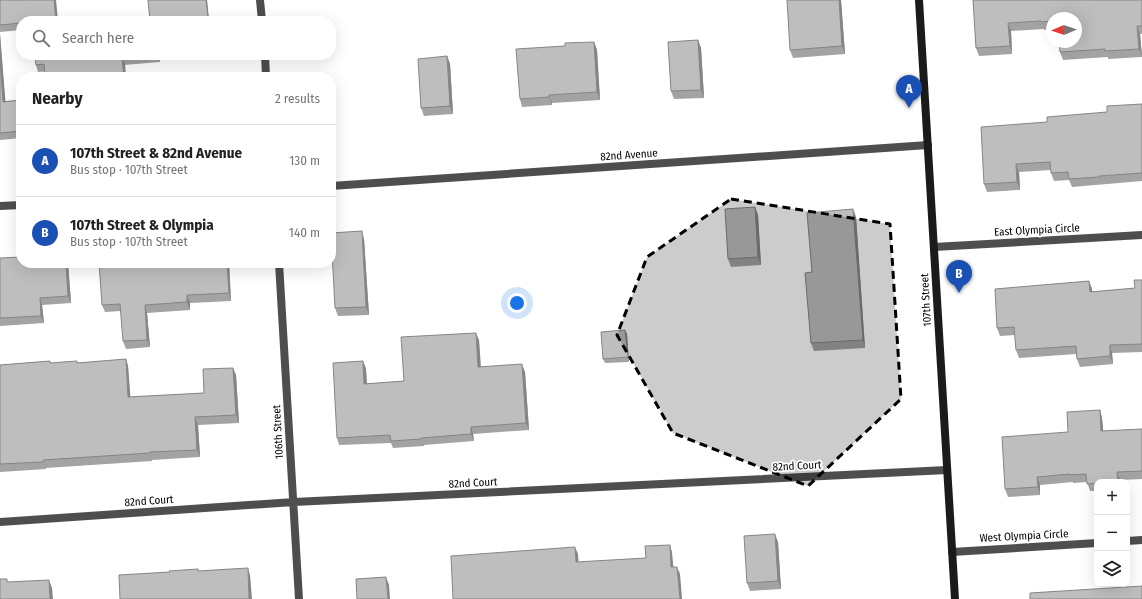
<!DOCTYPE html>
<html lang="en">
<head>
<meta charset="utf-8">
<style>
  body { margin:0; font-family:"Fira Sans Condensed",sans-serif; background:#f6f6f6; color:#222 }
  .controls { position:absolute; right:12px; bottom:12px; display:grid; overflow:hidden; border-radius:8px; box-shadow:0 4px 16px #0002 }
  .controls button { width:36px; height:36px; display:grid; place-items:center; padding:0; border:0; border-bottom:1px solid #e0e0e0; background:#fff; color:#222; font:20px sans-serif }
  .compass { position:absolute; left:1046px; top:12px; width:36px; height:36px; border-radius:50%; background:#fff; box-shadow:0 4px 16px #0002; rotate:268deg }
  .you { position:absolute; left:517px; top:303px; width:14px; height:14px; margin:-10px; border:3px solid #fff; border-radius:50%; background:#1a73e8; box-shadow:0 0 0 6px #1a73e833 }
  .badge { display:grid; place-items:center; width:26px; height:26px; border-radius:50%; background:#7c3aed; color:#fff; font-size:13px; font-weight:700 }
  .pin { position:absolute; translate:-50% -33px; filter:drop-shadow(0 1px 2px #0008) }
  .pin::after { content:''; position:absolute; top:21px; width:14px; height:12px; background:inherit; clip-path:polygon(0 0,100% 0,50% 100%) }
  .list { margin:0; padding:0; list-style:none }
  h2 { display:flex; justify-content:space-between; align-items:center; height:52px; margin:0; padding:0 16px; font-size:17px }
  h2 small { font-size:13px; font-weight:400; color:#767676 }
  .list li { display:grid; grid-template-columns:26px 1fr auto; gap:12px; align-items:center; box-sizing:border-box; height:72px; padding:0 16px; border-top:1px solid #e0e0e0 }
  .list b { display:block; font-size:15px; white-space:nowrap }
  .list p { margin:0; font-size:13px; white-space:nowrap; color:#767676 }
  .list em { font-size:13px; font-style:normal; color:#767676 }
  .icon { flex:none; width:22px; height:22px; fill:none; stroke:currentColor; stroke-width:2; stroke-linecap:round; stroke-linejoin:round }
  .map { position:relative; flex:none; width:1142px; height:599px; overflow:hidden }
  .search { position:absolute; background:#fff; box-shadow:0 4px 16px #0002; left:16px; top:16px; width:320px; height:44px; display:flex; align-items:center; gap:10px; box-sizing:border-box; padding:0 14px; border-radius:16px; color:#767676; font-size:15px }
  .panel { position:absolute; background:#fff; box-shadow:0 4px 16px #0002; left:16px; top:72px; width:320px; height:196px; border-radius:16px }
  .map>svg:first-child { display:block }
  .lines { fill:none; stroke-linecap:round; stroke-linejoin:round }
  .street { stroke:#4e4e4e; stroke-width:8 }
  .secondary { stroke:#1b1b1b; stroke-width:8 }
  .wall { fill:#a3a3a3 }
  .shaded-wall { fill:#858585 }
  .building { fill:#bebebe; stroke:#858585 }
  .marked { fill:#000; fill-opacity:0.2; stroke:#000; stroke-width:3; stroke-dasharray:8 5; stroke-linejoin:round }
  .labels { text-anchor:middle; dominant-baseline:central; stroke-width:3.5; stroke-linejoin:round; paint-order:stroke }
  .street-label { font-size:11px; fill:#000; stroke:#fff }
</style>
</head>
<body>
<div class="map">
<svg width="1142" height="599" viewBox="0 0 1142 599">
  <rect width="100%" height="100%" fill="#fff"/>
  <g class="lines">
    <path class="street" d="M 260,0 L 262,21
      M 265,55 L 266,77
      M 331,186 L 928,145
      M 0,206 L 21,205
      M 934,247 L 1142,235
      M 279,263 L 299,599
      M 0,522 L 294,502 L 947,470
      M 1127,541 L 1142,540
      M 952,552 L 1097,543"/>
    <path class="secondary" d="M 919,0 L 955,599"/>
  </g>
  <path class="wall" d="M 0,0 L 21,21 L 21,30 L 0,32 Z
    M 148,0 L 207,0 L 209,21 L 150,21 Z
    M 841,0 L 845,54 L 793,58 L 790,50 Z
    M 973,0 L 1142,0 L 1142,34 L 1140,34 L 1142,57 L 1108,59 L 1108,57 L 1063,60 L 1060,52 L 1076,18 L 1052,18 L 1052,29 L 1044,30 L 1044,29 L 1011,31 L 1012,54 L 979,56 L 976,48 Z
    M 0,34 L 5,101 L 21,100 L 21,138 L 0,140 Z
    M 698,40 L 701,48 L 704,98 L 674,99 L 671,91 Z
    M 594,42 L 597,50 L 600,100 L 552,103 L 552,105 L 522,107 L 520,99 L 565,46 Z
    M 35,55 L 160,55 L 160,62 L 38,72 L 36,65 Z
    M 447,56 L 450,64 L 453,114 L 424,116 L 421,108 Z
    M 1142,105 L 1142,181 L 1072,187 L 1069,180 L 1054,181 L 1051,173 L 1051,170 L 1019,172 L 1020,190 L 987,192 L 984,184 L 1047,122 L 1107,112 Z
    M 755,207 L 758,215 L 761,265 L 731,267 L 728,259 Z
    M 853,209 L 856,217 L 865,348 L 814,351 L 811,343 L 812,272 Z
    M 364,239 L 369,315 L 338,316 L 335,308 Z
    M 0,258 L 21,263 L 68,263 L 71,303 L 42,305 L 44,323 L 0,326 Z
    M 99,263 L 229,263 L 231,301 L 190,303 L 190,310 L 147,313 L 150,347 L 126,349 L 123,341 L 121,311 L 105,312 L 102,305 Z
    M 1142,280 L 1142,352 L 1112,353 L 1113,364 L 1080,367 L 1077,359 L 1077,354 L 1019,358 L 1016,350 L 1015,335 L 1000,336 L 997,328 L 1089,281 L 1092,289 L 1092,292 L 1135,288 Z
    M 625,330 L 627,334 L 629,362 L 605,363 L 603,359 Z
    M 479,340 L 481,367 L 525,372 L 529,430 L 473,434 L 474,441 L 424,445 L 424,446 L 393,448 L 391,443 L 339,445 L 337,438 L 363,361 L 366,369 L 367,384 L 404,381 Z
    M 126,359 L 128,366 L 130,397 L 204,393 L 233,368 L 236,375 L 239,423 L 198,425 L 200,457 L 152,460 L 152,461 L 46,468 L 46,469 L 0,472 L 0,365 L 50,361 L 50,363 L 78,363 Z
    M 1100,410 L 1102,418 L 1103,431 L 1142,429 L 1142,479 L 1120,480 L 1120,482 L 1097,482 L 1097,491 L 1090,491 L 1087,482 L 1073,483 L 1073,482 L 1040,485 L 1040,495 L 1008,497 L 1005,489 L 1068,432 Z
    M 778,542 L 781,589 L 750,591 L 747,583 Z"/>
  <path class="shaded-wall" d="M 54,0 L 56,0 L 58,21 L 56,21 Z
    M 206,0 L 207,0 L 209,21 L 208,17 Z
    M 839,0 L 841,0 L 845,54 L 842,46 Z
    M 1008,23 L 1011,31 L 1012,54 L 1010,46 Z
    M 1137,26 L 1140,34 L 1142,57 L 1139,49 Z
    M 0,34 L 6,108 L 3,102 L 0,60 Z
    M 698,40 L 701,48 L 704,98 L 701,90 Z
    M 594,42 L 597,50 L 600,100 L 597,92 Z
    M 158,55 L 160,55 L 160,62 Z
    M 447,56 L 450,64 L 453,114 L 450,106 Z
    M 122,58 L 125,64 L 126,77 L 124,77 Z
    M 549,95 L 552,103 L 552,105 L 549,97 Z
    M 1016,164 L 1019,172 L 1020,190 L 1017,182 Z
    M 755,207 L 758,215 L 761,265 L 758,257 Z
    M 853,209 L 856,217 L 865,348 L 863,340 Z
    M 362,231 L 364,239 L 369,315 L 366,307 Z
    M 66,263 L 68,263 L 71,303 L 68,296 Z
    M 227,263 L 229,263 L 231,301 L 229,293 Z
    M 1089,281 L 1092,289 L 1093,300 L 1090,292 Z
    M 187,295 L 190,303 L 190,310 L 187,302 Z
    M 40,298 L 42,305 L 44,323 L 41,316 Z
    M 145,305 L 147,313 L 150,347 L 147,340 Z
    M 625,330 L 627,334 L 629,362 L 628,357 Z
    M 476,333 L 479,340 L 481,375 L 478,367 Z
    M 1110,345 L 1112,353 L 1113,364 L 1110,356 Z
    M 126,359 L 128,366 L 131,404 L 128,397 Z
    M 363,361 L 366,369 L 367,391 L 364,384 Z
    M 522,364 L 525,372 L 529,430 L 526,423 Z
    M 233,368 L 236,375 L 239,423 L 236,415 Z
    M 1100,410 L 1102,418 L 1104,439 L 1101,431 Z
    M 195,417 L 198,425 L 200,457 L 197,450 Z
    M 471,427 L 473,434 L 474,441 L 471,434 Z
    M 1117,472 L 1120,480 L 1120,482 L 1118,482 Z
    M 1037,477 L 1040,485 L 1040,495 L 1038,487 Z
    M 775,534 L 778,542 L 781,589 L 778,581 Z
    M 670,545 L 672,552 L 674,574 L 671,567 Z
    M 575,547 L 578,554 L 579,569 L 576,562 Z
    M 677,567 L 680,574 L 682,599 L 680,599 Z
    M 248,568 L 250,575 L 252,599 L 249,599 Z
    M 386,577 L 389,585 L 390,599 L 388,599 Z
    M 49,580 L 52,588 L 53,599 L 50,599 Z"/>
  <path class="building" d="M 0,0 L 54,0 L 56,21 L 21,21 L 21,23 L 0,25 Z
    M 148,0 L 206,0 L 208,17 L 150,21 Z
    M 787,0 L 839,0 L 842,46 L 790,50 Z
    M 973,0 L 1142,0 L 1142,26 L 1137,26 L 1139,49 L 1105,51 L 1105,49 L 1060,52 L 1059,42 L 1076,42 L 1076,18 L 1052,18 L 1052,21 L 1041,22 L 1041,21 L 1008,23 L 1010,46 L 976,48 Z
    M 698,40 L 701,90 L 671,91 L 668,42 Z
    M 594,42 L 597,92 L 549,95 L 549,97 L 520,99 L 516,49 L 565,46 L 565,43 Z
    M 35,55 L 155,55 L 122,58 L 124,77 L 45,77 L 44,64 L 36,65 Z
    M 447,56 L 450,106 L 421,108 L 418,59 Z
    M 0,60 L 3,102 L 21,100 L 21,131 L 0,133 Z
    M 1142,104 L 1142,173 L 1099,176 L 1099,177 L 1069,179 L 1068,172 L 1051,173 L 1050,162 L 1016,164 L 1017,182 L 984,184 L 981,127 L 1047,122 L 1047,117 L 1107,112 L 1107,106 Z
    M 755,207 L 758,257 L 728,259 L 725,209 Z
    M 853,209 L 863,340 L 811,343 L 805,273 L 812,272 L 807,213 Z
    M 362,231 L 366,307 L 335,308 L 331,233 Z
    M 21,257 L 21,263 L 66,263 L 68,296 L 40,298 L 41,316 L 0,318 L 0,258 Z
    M 99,263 L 227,263 L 229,293 L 187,295 L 187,302 L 145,305 L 147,340 L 123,341 L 120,304 L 102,305 Z
    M 1134,280 L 1142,280 L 1142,344 L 1110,345 L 1110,356 L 1077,359 L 1076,346 L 1016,350 L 1014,327 L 997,328 L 995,289 L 1089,281 L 1090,292 L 1135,288 Z
    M 625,330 L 628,357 L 603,359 L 601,332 Z
    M 476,333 L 478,367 L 522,364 L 526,423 L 471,427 L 471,434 L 421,438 L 421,439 L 391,441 L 390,435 L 337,438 L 333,363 L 363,361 L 364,384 L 404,381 L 401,337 Z
    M 126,359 L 128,397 L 204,393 L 203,369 L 233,368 L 236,415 L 195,417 L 197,450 L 150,452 L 150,453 L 43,460 L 43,462 L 0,464 L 0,365 L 50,361 L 50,363 L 77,361 L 77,363 Z
    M 1100,410 L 1101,431 L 1142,429 L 1142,471 L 1117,472 L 1118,482 L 1097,482 L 1097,483 L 1087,484 L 1086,474 L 1070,475 L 1070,474 L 1037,477 L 1038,487 L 1005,489 L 1002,437 L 1068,432 L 1067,412 Z
    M 775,534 L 778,581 L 747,583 L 744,536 Z
    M 670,545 L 671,567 L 677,567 L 680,599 L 453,599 L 451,556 L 575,547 L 576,562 L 646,558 L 645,546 Z
    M 248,568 L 249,599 L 120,599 L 119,575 L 170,572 L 169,571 L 198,569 L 198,571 Z
    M 386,577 L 388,599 L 357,599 L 356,579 Z
    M 0,579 L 7,579 L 7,582 L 49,580 L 50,599 L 0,599 Z
    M 1142,586 L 1142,599 L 1030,599 L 1030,593 Z"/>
  <path class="marked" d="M 731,199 L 890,224 L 901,399 L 808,486 L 673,433 L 617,335 L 647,257 Z"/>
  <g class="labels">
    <g class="street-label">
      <text transform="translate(629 155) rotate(-4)">82nd Avenue</text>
      <text transform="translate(1037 230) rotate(-3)">East Olympia Circle</text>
      <text transform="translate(926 300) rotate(-93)">107th Street</text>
      <text transform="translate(278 432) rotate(-93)">106th Street</text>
      <text transform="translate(797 466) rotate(-3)">82nd Court</text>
      <text transform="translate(473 483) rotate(-3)">82nd Court</text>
      <text transform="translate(149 501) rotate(-4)">82nd Court</text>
      <text transform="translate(1024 536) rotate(-3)">West Olympia Circle</text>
    </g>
  </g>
</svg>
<div class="controls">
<button>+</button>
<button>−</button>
<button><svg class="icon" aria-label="layers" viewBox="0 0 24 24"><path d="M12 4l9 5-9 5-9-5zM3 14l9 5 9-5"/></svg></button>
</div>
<svg class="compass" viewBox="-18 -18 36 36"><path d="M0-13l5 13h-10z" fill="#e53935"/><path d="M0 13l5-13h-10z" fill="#767676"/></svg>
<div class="you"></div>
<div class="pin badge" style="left:909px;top:108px;background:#1a4fb4">A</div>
<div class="pin badge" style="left:959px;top:293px;background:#1a4fb4">B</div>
<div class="search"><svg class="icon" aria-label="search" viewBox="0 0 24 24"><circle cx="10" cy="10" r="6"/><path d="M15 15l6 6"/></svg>Search here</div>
<section class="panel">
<h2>Nearby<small>2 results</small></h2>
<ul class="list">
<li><span class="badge" style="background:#1a4fb4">A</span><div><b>107th Street &amp; 82nd Avenue</b><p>Bus stop · 107th Street</p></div><em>130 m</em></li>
<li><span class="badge" style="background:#1a4fb4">B</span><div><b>107th Street &amp; Olympia</b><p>Bus stop · 107th Street</p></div><em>140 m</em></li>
</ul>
</section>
</div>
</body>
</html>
